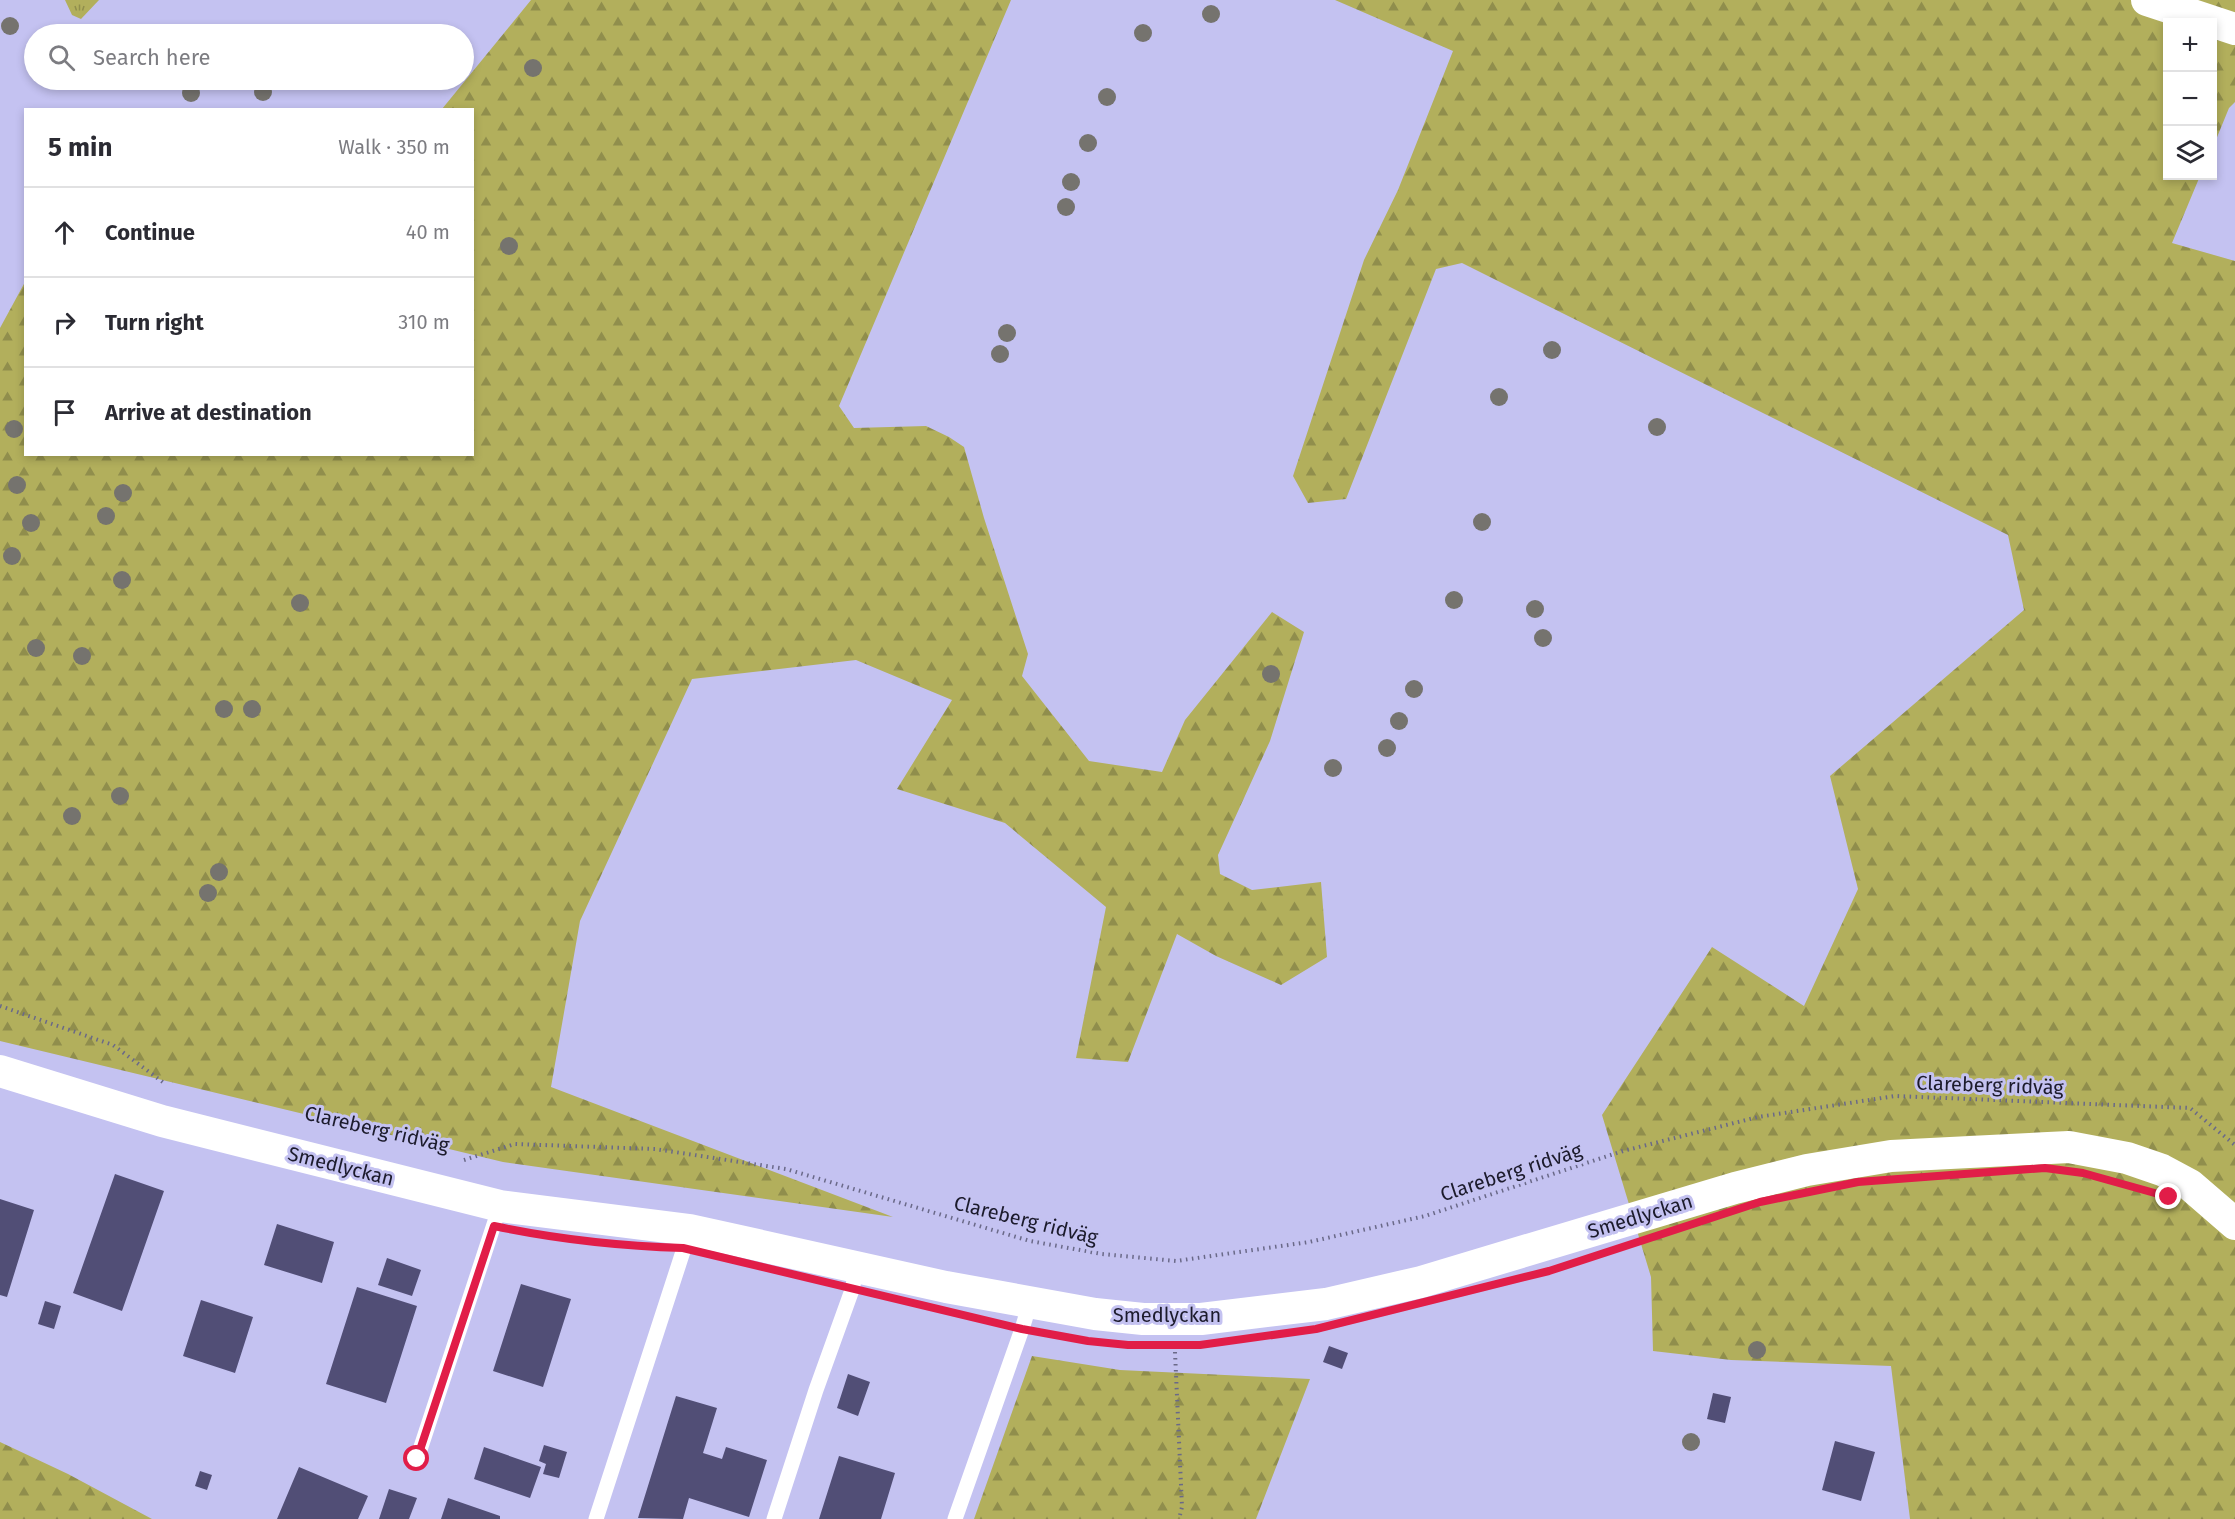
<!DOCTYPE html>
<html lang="en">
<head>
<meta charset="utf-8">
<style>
  body { margin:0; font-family:"Fira Sans",sans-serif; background:#f7f7f7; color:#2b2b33 }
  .controls { position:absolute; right:18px; top:18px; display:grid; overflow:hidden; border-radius:0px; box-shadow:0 3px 9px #0003 }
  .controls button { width:54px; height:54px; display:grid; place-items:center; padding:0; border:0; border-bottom:2px solid #e1e1e2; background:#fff; color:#2b2b33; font:30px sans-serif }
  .stop { position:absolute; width:18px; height:18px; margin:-14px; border:4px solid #e11d48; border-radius:50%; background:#fff }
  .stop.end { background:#e11d48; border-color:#fff; box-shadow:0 2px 6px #0008 }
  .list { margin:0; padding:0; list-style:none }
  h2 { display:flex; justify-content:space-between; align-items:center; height:78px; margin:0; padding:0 24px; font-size:26px }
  h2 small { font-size:20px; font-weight:400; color:#7c7c81 }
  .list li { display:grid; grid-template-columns:39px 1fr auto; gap:18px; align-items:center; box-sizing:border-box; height:90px; padding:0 24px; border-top:2px solid #e1e1e2 }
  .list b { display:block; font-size:22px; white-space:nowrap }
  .list em { font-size:20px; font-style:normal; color:#7c7c81 }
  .icon { flex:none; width:33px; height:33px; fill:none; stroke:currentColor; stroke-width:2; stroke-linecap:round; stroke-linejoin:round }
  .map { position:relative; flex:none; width:2235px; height:1519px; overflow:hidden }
  .search { position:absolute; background:#fff; box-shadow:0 3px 9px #0003; left:24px; top:24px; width:450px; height:66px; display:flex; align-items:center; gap:15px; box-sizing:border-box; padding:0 21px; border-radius:33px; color:#7c7c81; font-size:22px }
  .panel { position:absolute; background:#fff; box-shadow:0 3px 9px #0003; left:24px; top:108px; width:450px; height:348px; border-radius:0px }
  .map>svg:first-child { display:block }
  .grass { fill:url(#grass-tufts) }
  .forest { fill:url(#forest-firs) }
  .building { fill:#514e76 }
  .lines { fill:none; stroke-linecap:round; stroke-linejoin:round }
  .path { stroke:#6a6988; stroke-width:4; stroke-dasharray:1.5 4.5; stroke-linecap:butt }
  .lane { stroke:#fff; stroke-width:15 }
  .street { stroke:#fff; stroke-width:32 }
  .tree { fill:#75736e }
  .route { stroke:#e11d48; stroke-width:8 }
  .labels { text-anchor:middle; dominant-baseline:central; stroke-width:6; stroke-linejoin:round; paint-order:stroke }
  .street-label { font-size:20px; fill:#1c1b2c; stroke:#c4c2f1 }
</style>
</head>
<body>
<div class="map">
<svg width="2235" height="1519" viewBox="0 0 2235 1519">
  <defs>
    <pattern id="grass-tufts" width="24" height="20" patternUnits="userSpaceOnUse" patternTransform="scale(1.5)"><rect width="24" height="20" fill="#b2af5c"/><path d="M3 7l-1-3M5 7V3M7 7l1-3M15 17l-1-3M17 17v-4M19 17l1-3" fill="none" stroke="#908e4c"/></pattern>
    <pattern id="forest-firs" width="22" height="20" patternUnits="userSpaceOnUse" patternTransform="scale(1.5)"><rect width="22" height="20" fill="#b2af5c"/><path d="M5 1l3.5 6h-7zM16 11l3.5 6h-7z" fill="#908e4c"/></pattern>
  </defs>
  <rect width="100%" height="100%" fill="#c4c2f1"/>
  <path class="grass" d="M 65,0 L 99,0 L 81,19 L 72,15 Z"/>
  <path class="forest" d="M 531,0 L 1011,0 L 839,406 L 854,428 L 926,426 L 949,437 L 964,447 L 984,518 L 1028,654 L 1022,676 L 1089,761 L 1162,772 L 1185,720 L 1272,612 L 1304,632 L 1270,741 L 1218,855 L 1220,874 L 1252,890 L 1321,882 L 1327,957 L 1281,985 L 1216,956 L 1177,934 L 1128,1062 L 1076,1058 L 1106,907 L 1005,823 L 897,789 L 952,700 L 856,660 L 692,679 L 580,921 L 551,1087 L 893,1217 L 503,1162 L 0,1041 L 0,328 L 25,282 L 26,454 L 472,454 L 472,110 L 442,109 Z
    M 1335,0 L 2235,0 L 2235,102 L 2229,108 L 2213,147 L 2212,22 L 2168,22 L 2168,176 L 2200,176 L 2172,243 L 2235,261 L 2235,1519 L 1910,1519 L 1891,1366 L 1731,1360 L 1653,1351 L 1651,1277 L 1602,1115 L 1712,947 L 1804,1006 L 1858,889 L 1830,776 L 2024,610 L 2008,535 L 1462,263 L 1436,269 L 1346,499 L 1308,503 L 1293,476 L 1364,260 L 1398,190 L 1453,51 Z
    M 1032,1356 L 1120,1370 L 1310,1379 L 1256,1519 L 974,1519 Z
    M 0,1442 L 68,1474 L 152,1519 L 0,1519 Z"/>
  <path class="building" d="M 115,1174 L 164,1191 L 122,1311 L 73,1293 Z
    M 0,1199 L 34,1210 L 7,1297 L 0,1295 Z
    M 277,1224 L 334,1242 L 322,1283 L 264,1265 Z
    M 387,1258 L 421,1270 L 412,1296 L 378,1285 Z
    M 521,1284 L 571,1299 L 543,1387 L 493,1371 Z
    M 357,1287 L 417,1306 L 386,1403 L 326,1384 Z
    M 201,1300 L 253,1317 L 235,1373 L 183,1356 Z
    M 45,1301 L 61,1306 L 54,1329 L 38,1324 Z
    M 1329,1346 L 1348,1353 L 1342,1369 L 1323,1362 Z
    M 848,1374 L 870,1382 L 858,1416 L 837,1408 Z
    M 1713,1393 L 1731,1397 L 1725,1423 L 1707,1419 Z
    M 676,1396 L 717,1408 L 703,1453 L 722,1459 L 726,1447 L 767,1460 L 749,1517 L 689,1498 L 683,1519 L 638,1518 Z
    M 1835,1441 L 1875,1452 L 1861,1501 L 1822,1490 Z
    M 544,1445 L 567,1452 L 559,1478 L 543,1474 L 546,1464 L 539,1461 Z
    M 484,1447 L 541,1467 L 530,1498 L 474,1479 Z
    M 839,1456 L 895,1473 L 881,1519 L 819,1519 Z
    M 299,1467 L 368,1496 L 358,1519 L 277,1519 Z
    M 200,1471 L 212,1475 L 207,1490 L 195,1486 Z
    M 389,1489 L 417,1498 L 409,1519 L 379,1519 Z
    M 448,1498 L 500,1516 L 500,1519 L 441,1519 Z"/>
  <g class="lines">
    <path class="path" d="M 0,1006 L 113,1045 L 164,1083
      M 464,1160 L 515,1144 L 655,1149 L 786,1169 L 1030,1241 L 1102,1254 L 1176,1261 L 1309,1242 L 1425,1216 L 1623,1151 L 1758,1117 L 1895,1096 L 2190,1108 L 2235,1145
      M 1175,1352 L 1182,1507 L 1179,1519"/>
    <path class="lane" d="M 417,1459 L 500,1206
      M 596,1519 L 690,1230
      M 774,1519 L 816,1390 L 852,1290 L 857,1267
      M 955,1519 L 1022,1329 L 1030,1303"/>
    <path class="street" d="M 2147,0 L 2235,29
      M 0,1071 L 162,1121 L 500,1206 L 690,1230 L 946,1287 L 1095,1314 L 1143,1319 L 1201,1319 L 1326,1304 L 1421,1282 L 1735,1188 L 1807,1170 L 1891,1156 L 2069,1147 L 2127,1158 L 2162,1170 L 2190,1185 L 2235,1224"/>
  </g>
  <g class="tree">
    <circle cx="1211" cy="14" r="9"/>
    <circle cx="10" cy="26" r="9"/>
    <circle cx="1143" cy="33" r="9"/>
    <circle cx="533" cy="68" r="9"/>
    <circle cx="263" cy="92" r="9"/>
    <circle cx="191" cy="93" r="9"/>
    <circle cx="1107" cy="97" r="9"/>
    <circle cx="1088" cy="143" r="9"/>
    <circle cx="1071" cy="182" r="9"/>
    <circle cx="1066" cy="207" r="9"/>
    <circle cx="509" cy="246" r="9"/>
    <circle cx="1007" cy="333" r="9"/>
    <circle cx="1552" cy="350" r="9"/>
    <circle cx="1000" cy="354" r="9"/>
    <circle cx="1499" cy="397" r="9"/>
    <circle cx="1657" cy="427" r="9"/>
    <circle cx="14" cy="429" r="9"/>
    <circle cx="17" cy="485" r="9"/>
    <circle cx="123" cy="493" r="9"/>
    <circle cx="106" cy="516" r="9"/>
    <circle cx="1482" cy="522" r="9"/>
    <circle cx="31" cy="523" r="9"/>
    <circle cx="12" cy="556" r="9"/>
    <circle cx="122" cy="580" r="9"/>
    <circle cx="1454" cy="600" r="9"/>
    <circle cx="300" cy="603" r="9"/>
    <circle cx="1535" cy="609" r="9"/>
    <circle cx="1543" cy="638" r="9"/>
    <circle cx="36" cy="648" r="9"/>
    <circle cx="82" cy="656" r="9"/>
    <circle cx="1271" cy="674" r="9"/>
    <circle cx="1414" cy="689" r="9"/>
    <circle cx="224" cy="709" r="9"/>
    <circle cx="252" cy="709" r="9"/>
    <circle cx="1399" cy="721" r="9"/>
    <circle cx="1387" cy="748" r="9"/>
    <circle cx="1333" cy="768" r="9"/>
    <circle cx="120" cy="796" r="9"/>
    <circle cx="72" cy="816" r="9"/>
    <circle cx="219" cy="872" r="9"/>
    <circle cx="208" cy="893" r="9"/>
    <circle cx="1757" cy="1350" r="9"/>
    <circle cx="1691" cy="1442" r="9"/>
  </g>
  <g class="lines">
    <path class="route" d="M 417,1459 L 494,1226 C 556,1239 619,1246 683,1248 L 1022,1329 L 1088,1341 L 1128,1345 L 1200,1345 L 1316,1329 L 1549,1271 L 1760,1202 L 1858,1182 L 2045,1168 L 2083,1173 L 2169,1197"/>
  </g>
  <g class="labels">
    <g class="street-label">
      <text transform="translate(1990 1085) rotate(2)">Clareberg ridväg</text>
      <text transform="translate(377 1129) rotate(13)">Clareberg ridväg</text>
      <text transform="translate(341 1166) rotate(14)">Smedlyckan</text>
      <text transform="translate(1511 1172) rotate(-18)">Clareberg ridväg</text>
      <text transform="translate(1640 1216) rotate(-17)">Smedlyckan</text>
      <text transform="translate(1026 1220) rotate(14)">Clareberg ridväg</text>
      <text x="1167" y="1315">Smedlyckan</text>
    </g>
  </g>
</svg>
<div class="controls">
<button>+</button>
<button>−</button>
<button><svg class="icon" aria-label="layers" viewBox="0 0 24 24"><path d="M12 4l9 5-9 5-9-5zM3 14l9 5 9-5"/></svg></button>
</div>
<div class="stop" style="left:417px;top:1459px"></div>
<div class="stop end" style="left:2169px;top:1197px"></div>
<div class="search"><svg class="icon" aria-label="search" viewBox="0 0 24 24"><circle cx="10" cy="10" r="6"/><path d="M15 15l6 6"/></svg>Search here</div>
<section class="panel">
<h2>5 min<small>Walk · 350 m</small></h2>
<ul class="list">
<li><svg class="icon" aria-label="ahead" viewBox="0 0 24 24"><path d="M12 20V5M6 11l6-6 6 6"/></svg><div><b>Continue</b></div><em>40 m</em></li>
<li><svg class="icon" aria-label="right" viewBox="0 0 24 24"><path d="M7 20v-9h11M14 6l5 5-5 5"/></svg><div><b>Turn right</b></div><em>310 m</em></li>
<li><svg class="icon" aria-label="arrive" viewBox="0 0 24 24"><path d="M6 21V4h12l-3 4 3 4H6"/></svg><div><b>Arrive at destination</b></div></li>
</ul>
</section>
</div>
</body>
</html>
